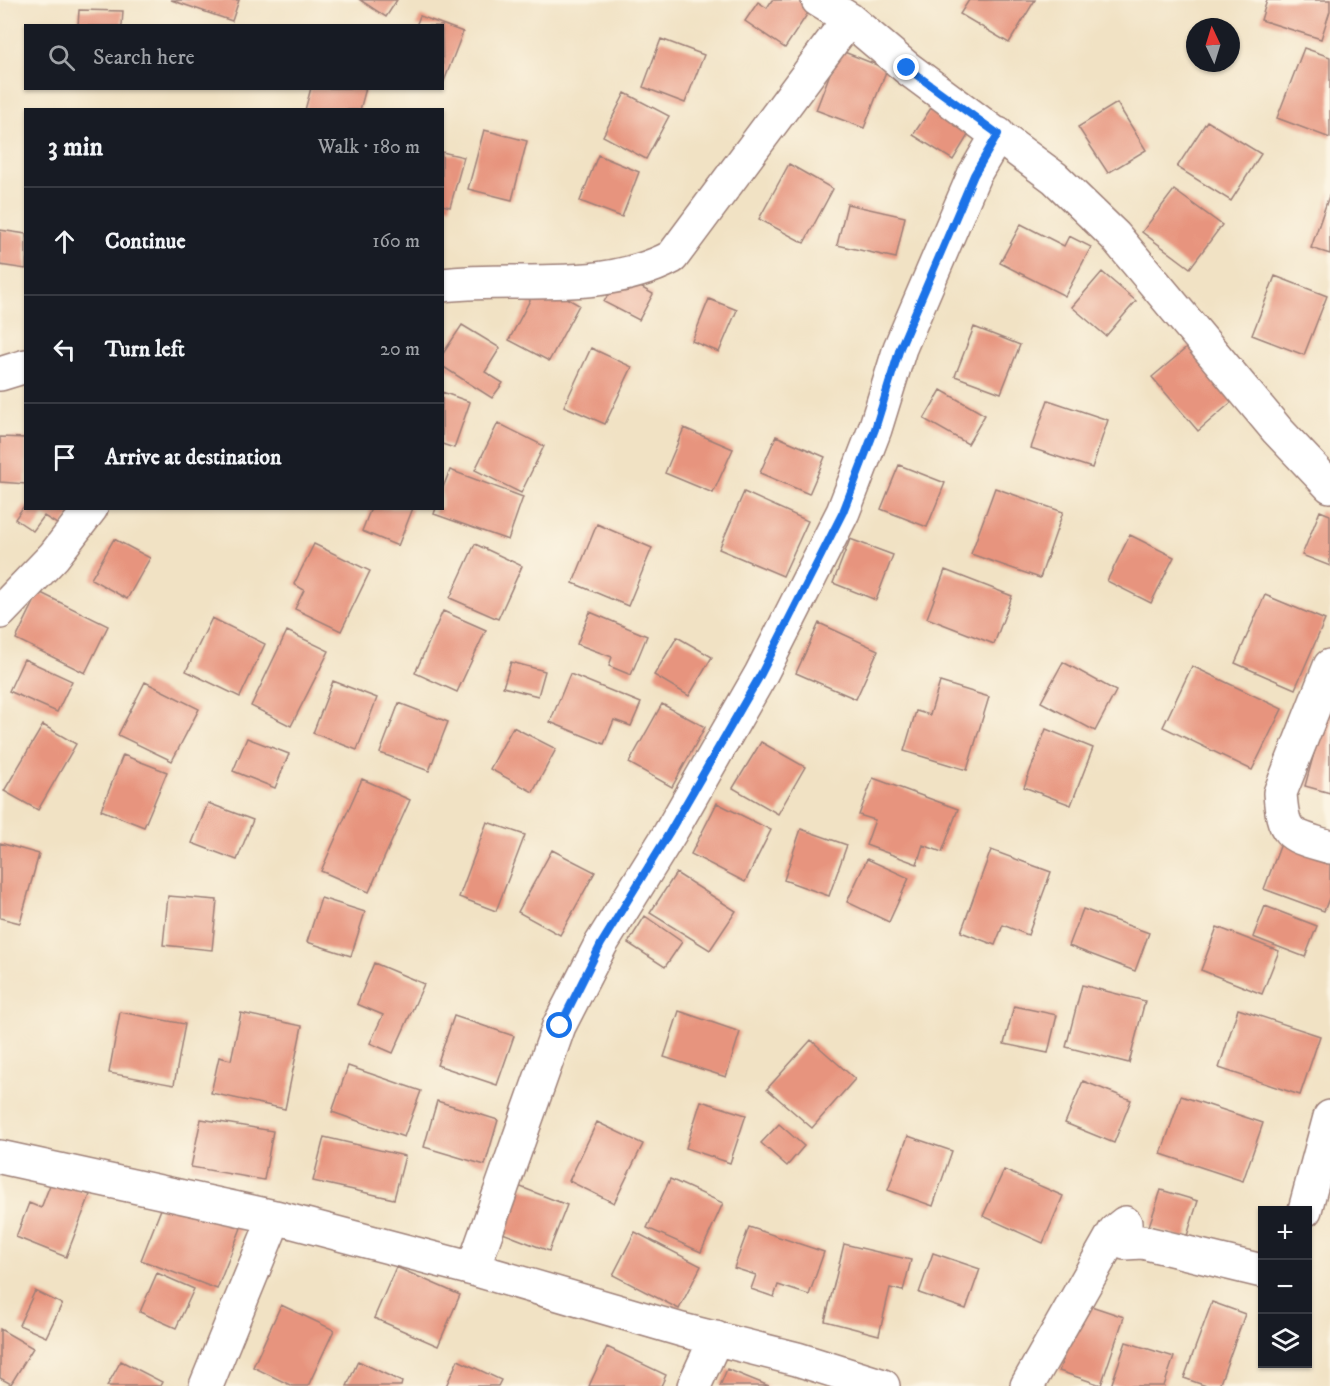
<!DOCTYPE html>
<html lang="en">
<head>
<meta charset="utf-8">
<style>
  body { margin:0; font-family:"IM FELL DW Pica",serif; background:#20242c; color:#f1f3f6 }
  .controls { position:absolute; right:18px; bottom:18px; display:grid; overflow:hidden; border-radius:0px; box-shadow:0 2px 4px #0004 }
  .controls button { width:54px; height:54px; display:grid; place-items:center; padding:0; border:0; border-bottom:2px solid #363941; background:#171b24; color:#f1f3f6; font:30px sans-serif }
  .compass { position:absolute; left:1186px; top:18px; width:54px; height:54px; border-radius:50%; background:#171b24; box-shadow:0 2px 4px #0004; rotate:356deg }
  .stop { position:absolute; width:18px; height:18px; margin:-14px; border:4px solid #1a73e8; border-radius:50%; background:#fff }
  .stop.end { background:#1a73e8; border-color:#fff; box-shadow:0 2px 6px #0008 }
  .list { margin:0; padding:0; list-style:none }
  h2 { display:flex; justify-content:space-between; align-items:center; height:78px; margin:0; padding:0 24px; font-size:26px }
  h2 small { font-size:20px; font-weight:400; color:#9ea1a6 }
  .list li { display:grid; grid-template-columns:39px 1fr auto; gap:18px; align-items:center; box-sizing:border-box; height:108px; padding:0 24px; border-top:2px solid #363941 }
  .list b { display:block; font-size:22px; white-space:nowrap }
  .list em { font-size:20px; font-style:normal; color:#9ea1a6 }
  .icon { flex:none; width:33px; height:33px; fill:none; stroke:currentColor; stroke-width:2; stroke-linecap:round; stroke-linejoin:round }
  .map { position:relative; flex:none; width:1330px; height:1386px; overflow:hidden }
  .search { position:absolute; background:#171b24; box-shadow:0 2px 4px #0004; left:24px; top:24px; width:420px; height:66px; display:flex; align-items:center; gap:15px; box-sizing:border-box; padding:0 21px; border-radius:0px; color:#9ea1a6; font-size:22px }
  .panel { position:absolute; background:#171b24; box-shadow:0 2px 4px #0004; left:24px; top:108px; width:420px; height:402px; border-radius:0px }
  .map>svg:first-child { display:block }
  .building { fill:#e7947e }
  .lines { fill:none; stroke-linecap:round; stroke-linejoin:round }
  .minor-casing { stroke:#9e8078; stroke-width:36 }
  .minor { stroke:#fff; stroke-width:33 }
  .route { stroke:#1a73e8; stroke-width:8 }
</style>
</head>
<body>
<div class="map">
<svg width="1330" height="1386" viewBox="0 0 1330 1386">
  <rect width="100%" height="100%" fill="#fcf5e5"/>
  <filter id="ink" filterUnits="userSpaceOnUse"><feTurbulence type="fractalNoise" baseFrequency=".0167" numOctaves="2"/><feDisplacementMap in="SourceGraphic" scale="12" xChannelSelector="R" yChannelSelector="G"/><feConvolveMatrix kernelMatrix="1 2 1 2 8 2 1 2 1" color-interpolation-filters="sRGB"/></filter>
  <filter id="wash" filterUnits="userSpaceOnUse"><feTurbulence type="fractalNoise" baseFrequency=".008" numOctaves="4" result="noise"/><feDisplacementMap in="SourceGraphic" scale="24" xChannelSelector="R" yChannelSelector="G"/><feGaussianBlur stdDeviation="1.35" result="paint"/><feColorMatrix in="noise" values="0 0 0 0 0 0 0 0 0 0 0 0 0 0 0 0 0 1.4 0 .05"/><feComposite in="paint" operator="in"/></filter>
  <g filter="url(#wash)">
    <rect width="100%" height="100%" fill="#f1e2c4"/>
    <g id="blocks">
      <path class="building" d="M 171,0 L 239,0 L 232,21 Z
        M 360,0 L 397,0 L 386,17 Z
        M 772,0 L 802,0 L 812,7 L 785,48 L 745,21 L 758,2 L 767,8 Z
        M 969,0 L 1035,0 L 1009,43 L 960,14 Z
        M 1267,0 L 1330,0 L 1330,11 L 1321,39 L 1261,20 Z
        M 79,10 L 123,11 L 122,26 L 78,26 Z
        M 420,16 L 463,32 L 443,84 L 442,26 L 416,26 Z
        M 661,39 L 704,55 L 685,103 L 643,87 Z
        M 1304,48 L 1330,57 L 1330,138 L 1277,118 Z
        M 839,50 L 887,69 L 864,128 L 816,110 Z
        M 311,88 L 366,88 L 360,110 L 305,110 Z
        M 625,93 L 669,116 L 646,159 L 603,136 Z
        M 935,102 L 973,127 L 953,160 L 913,135 Z
        M 1117,103 L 1146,150 L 1108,173 L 1078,127 Z
        M 1207,121 L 1261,154 L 1231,201 L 1177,167 Z
        M 484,130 L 527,141 L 512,200 L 468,189 Z
        M 442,152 L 464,157 L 450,207 L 442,205 Z
        M 598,155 L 639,172 L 622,217 L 580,201 Z
        M 789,164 L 833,189 L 804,243 L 759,219 Z
        M 1174,190 L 1222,225 L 1190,268 L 1142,232 Z
        M 1330,193 L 1330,254 L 1311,248 Z
        M 847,204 L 905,217 L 896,258 L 837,245 Z
        M 1021,224 L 1064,246 L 1069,236 L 1091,247 L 1065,296 L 1000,263 Z
        M 0,230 L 26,234 L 26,269 L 0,265 Z
        M 1102,272 L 1136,301 L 1106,336 L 1072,307 Z
        M 619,275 L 653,294 L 639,320 L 604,302 Z
        M 1275,276 L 1327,296 L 1304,355 L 1252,335 Z
        M 539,283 L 579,305 L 549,361 L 509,340 Z
        M 709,299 L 737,310 L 719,352 L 692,341 Z
        M 462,325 L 500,348 L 485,372 L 503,383 L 492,398 L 442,366 L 442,355 Z
        M 974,327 L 1020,345 L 1001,393 L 955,376 Z
        M 1196,340 L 1241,394 L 1198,431 L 1152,377 Z
        M 591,348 L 632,367 L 605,424 L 564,406 Z
        M 941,390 L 985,415 L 968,444 L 924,419 Z
        M 442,392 L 470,402 L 454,448 L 442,444 Z
        M 1048,400 L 1108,420 L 1092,468 L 1031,448 Z
        M 498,423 L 544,446 L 521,493 L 475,470 Z
        M 684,428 L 733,449 L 713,493 L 665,473 Z
        M 776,436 L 825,457 L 809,494 L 760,473 Z
        M 0,437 L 26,438 L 26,484 L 0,482 Z
        M 899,465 L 945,483 L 927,527 L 881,509 Z
        M 450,470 L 523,497 L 508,540 L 434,514 L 436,508 L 442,508 L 442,490 Z
        M 995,488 L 1063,512 L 1040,578 L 971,554 Z
        M 744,492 L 808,521 L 783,576 L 719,549 Z
        M 26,503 L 26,508 L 75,508 L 62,527 L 44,516 L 33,531 L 15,519 Z
        M 371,508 L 413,508 L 398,546 L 362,531 Z
        M 1320,511 L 1330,515 L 1330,566 L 1302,555 Z
        M 597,524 L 652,548 L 628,606 L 573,583 Z
        M 1130,535 L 1174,557 L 1151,603 L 1107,581 Z
        M 114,539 L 150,558 L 127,599 L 91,579 Z
        M 850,539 L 893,555 L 876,600 L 833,583 Z
        M 314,544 L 370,571 L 341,631 L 295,609 L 304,590 L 294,584 Z
        M 475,544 L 522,566 L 498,619 L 450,598 Z
        M 945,570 L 1012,596 L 994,644 L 927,618 Z
        M 39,592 L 108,626 L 85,673 L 16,639 Z
        M 1265,595 L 1325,620 L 1295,689 L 1235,663 Z
        M 443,611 L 486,630 L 457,692 L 415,673 Z
        M 590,612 L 647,636 L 631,675 L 609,666 L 612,657 L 577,644 Z
        M 212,618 L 265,644 L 240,697 L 186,671 Z
        M 819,623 L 878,650 L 856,699 L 796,673 Z
        M 287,631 L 329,651 L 291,726 L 251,706 Z
        M 677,637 L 712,657 L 689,696 L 654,675 Z
        M 24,659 L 72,681 L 57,712 L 9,691 Z
        M 511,662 L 545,671 L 538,696 L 503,687 Z
        M 1063,662 L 1116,691 L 1095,731 L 1041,702 Z
        M 1192,666 L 1282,709 L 1252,770 L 1163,727 Z
        M 570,674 L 641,703 L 631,726 L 614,720 L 604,744 L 550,722 Z
        M 333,681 L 377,698 L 357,750 L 313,733 Z
        M 145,682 L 199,709 L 172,761 L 118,735 Z
        M 940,682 L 989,697 L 967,770 L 904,751 L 916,711 L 930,715 Z
        M 399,703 L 448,722 L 429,771 L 380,753 Z
        M 662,704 L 705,727 L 672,787 L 629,763 Z
        M 1326,709 L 1330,710 L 1330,793 L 1305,786 Z
        M 43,725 L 76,744 L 38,810 L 4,791 Z
        M 513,727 L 556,749 L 533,792 L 490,769 Z
        M 1046,729 L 1093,748 L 1071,805 L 1024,787 Z
        M 247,738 L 289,754 L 275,788 L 233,771 Z
        M 761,742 L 805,767 L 778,814 L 733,788 Z
        M 123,755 L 167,772 L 144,827 L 101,810 Z
        M 873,778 L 958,809 L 942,852 L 923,845 L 917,864 L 866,845 L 875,820 L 859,815 Z
        M 362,779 L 410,800 L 369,892 L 321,871 Z
        M 208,803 L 253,820 L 237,860 L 192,843 Z
        M 717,803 L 771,830 L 745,882 L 691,854 Z
        M 487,822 L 525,835 L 496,911 L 459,897 Z
        M 801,829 L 847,845 L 829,896 L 784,880 Z
        M 1282,841 L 1330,858 L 1330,896 L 1324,911 L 1264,889 Z
        M 0,843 L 39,854 L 20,923 L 0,918 Z
        M 552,850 L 595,872 L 560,935 L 518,912 Z
        M 991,850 L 1051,872 L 1028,935 L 1003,925 L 995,945 L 961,932 Z
        M 867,859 L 909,878 L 889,922 L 847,902 Z
        M 676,873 L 736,911 L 710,950 L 650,913 Z
        M 168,896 L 217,900 L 212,950 L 163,945 Z
        M 321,898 L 365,912 L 351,956 L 307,942 Z
        M 1265,906 L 1317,926 L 1305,957 L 1253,937 Z
        M 1083,909 L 1149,933 L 1135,971 L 1069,946 Z
        M 645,916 L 682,942 L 665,967 L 628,943 Z
        M 1217,927 L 1279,951 L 1262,994 L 1201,970 Z
        M 374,963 L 424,984 L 393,1053 L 370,1043 L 383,1015 L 357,1004 Z
        M 1082,985 L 1145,1001 L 1129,1063 L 1066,1047 Z
        M 1014,1006 L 1057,1015 L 1048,1053 L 1004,1044 Z
        M 1238,1009 L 1320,1036 L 1300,1095 L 1219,1068 Z
        M 679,1011 L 740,1032 L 726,1077 L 664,1057 Z
        M 120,1012 L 185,1024 L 174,1085 L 109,1073 Z
        M 241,1013 L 302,1026 L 285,1109 L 211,1093 L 219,1057 L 231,1060 Z
        M 454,1016 L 514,1036 L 497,1085 L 437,1065 Z
        M 811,1040 L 855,1079 L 812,1128 L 767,1089 Z
        M 348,1066 L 421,1091 L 404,1137 L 332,1112 Z
        M 1083,1081 L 1131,1100 L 1114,1143 L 1065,1123 Z
        M 1181,1096 L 1263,1123 L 1243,1181 L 1161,1154 Z
        M 437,1101 L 498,1120 L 485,1165 L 424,1147 Z
        M 701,1101 L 746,1115 L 730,1163 L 686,1148 Z
        M 201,1119 L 273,1131 L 264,1180 L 191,1167 Z
        M 597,1122 L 643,1144 L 614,1203 L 569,1181 Z
        M 779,1124 L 804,1146 L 787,1166 L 761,1143 Z
        M 908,1136 L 952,1151 L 933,1206 L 888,1190 Z
        M 324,1137 L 405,1156 L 394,1199 L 313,1181 Z
        M 1004,1170 L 1063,1196 L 1043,1243 L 983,1216 Z
        M 670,1179 L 723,1203 L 701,1252 L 647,1228 Z
        M 52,1180 L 90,1195 L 66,1257 L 16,1237 L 29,1203 L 41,1208 Z
        M 513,1184 L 567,1205 L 549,1251 L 495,1230 Z
        M 1161,1190 L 1198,1201 L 1186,1239 L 1149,1226 Z
        M 165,1199 L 241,1228 L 217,1289 L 141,1260 Z
        M 749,1227 L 824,1252 L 809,1295 L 778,1285 L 774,1297 L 751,1289 L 756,1275 L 734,1268 Z
        M 635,1232 L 701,1266 L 679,1309 L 613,1275 Z
        M 844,1244 L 911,1260 L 903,1291 L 890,1288 L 879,1335 L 825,1321 Z
        M 933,1253 L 980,1269 L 966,1309 L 919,1293 Z
        M 396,1267 L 460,1295 L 438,1346 L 374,1318 Z
        M 157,1273 L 194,1289 L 176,1328 L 140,1312 Z
        M 35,1291 L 62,1304 L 46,1337 L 19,1325 Z
        M 1212,1302 L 1245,1314 L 1219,1386 L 1206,1386 L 1184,1378 Z
        M 1082,1303 L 1124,1317 L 1101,1385 L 1059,1371 Z
        M 281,1305 L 334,1330 L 308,1386 L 292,1386 L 253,1367 Z
        M 0,1329 L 33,1348 L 11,1384 L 0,1378 Z
        M 1126,1342 L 1174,1357 L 1164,1386 L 1111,1386 Z
        M 607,1347 L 666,1375 L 661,1386 L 589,1386 Z
        M 458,1360 L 501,1380 L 498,1386 L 446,1386 Z
        M 121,1361 L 162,1382 L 160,1386 L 107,1386 Z
        M 358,1361 L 402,1382 L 401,1386 L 347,1386 Z
        M 727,1369 L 769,1386 L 720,1386 Z"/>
    </g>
  </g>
  <g filter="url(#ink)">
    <use href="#blocks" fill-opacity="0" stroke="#9e8078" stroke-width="1.5"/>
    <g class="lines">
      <g class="minor-casing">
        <path id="minor" d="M 818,0 L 849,19 L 907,68 L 1055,178 L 1115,236 L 1277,430 L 1330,486
          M 442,285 C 518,276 602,294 672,257 L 849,19
          M 0,374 L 26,366
          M 0,612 L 54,556 L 91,508
          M 1330,666 L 1280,793 C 1283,837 1290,835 1330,847
          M 0,1157 L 275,1217 L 473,1269 L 682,1330 L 797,1359 L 883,1386
          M 1305,1210 L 1330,1117
          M 473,1269 L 559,1026 L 601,944 L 670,833 L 761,674 L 843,512 L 875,429 L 900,348 L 974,175 L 998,134
          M 206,1386 L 275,1217
          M 694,1386 L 716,1338
          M 1027,1386 L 1115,1231 L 1125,1223 L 1125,1243 L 1142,1242 L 1262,1271"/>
      </g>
      <use href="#minor" class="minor"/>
    </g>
  </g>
  <g class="lines" filter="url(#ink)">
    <path class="route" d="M 560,1026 L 601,944 L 669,833 L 761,674 L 843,512 L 875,429 L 900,348 L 974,175 L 998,134 L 907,68"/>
  </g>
</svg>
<div class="controls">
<button>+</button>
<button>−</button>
<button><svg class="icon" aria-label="layers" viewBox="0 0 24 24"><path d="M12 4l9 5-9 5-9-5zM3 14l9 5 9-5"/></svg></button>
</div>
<svg class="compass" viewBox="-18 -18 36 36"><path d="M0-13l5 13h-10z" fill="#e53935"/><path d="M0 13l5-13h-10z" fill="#9ea1a6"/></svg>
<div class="stop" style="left:560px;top:1026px"></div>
<div class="stop end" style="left:907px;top:68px"></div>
<div class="search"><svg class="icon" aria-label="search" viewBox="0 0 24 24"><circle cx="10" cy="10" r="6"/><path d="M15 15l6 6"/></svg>Search here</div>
<section class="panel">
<h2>3 min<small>Walk · 180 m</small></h2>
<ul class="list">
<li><svg class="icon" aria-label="ahead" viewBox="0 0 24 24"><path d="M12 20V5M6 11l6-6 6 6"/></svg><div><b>Continue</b></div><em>160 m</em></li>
<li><svg class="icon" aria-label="left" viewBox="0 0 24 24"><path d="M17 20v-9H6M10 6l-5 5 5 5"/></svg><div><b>Turn left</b></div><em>20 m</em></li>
<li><svg class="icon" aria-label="arrive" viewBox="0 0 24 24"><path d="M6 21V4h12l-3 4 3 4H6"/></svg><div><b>Arrive at destination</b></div></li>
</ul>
</section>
</div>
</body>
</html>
